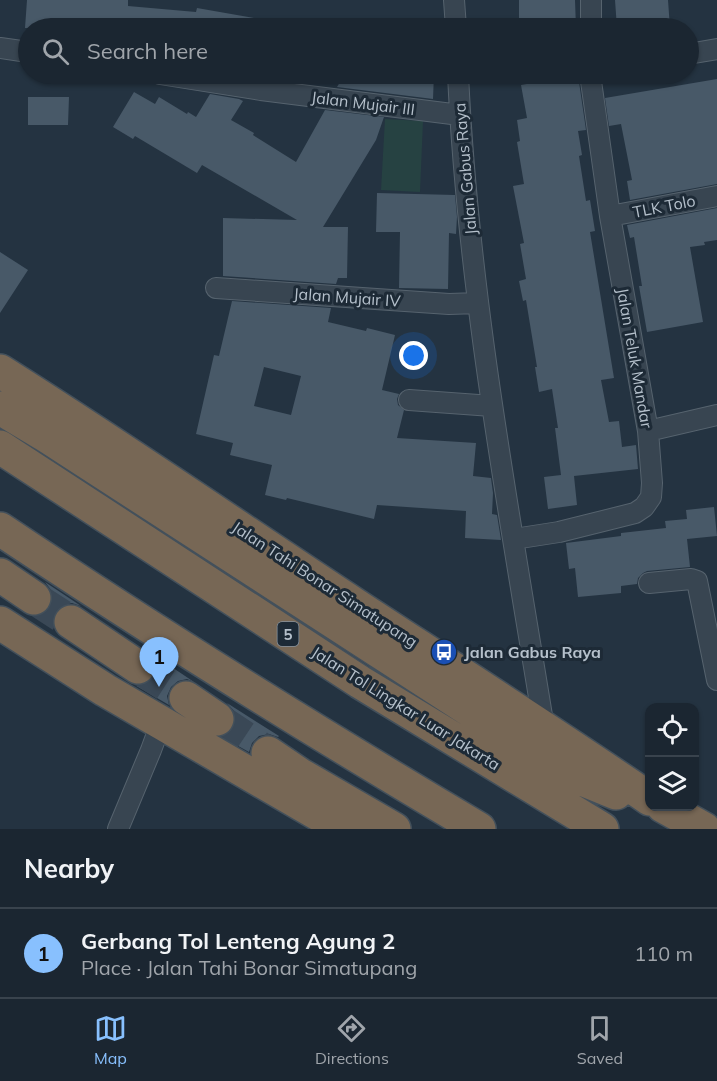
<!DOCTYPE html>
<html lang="en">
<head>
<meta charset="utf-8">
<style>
  body { margin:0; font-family:Mulish,sans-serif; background:#28323d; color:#f1f3f6 }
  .controls { position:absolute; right:18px; bottom:18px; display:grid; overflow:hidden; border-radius:12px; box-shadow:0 2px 4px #0004 }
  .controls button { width:54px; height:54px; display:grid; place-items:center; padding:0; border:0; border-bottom:2px solid #39434d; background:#1b2631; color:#f1f3f6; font:30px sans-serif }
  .you { position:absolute; left:414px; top:356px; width:21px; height:21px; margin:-15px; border:4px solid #fff; border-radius:50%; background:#1a73e8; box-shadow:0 0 0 9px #1a73e833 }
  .badge { display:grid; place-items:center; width:39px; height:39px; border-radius:50%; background:#88c0fe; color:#111; font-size:20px; font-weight:700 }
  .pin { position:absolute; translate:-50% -50px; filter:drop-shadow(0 2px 3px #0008) }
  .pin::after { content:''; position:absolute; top:32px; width:21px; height:18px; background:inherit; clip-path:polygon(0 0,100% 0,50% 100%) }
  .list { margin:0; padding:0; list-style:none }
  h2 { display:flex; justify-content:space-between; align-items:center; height:78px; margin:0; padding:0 24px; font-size:26px }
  h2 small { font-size:20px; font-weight:400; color:#a0a5ab }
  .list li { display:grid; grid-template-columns:39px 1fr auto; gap:18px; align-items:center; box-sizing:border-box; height:90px; padding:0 24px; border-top:2px solid #39434d }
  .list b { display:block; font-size:22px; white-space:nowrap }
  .list p { margin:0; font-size:20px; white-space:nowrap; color:#a0a5ab }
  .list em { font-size:20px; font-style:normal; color:#a0a5ab }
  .icon { flex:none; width:33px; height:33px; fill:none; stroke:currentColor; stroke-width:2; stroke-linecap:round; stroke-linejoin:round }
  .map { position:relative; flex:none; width:717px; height:829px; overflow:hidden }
  .search { position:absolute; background:#1b2631; box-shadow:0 2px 4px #0004; left:18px; right:18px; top:18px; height:66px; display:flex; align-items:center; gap:15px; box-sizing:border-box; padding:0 21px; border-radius:33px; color:#a0a5ab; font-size:22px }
  .sheet { height:168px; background:#1b2631 }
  nav { display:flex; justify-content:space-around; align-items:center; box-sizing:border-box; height:84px; border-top:2px solid #39434d; background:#1b2631; font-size:16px; color:#a0a5ab }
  nav a { display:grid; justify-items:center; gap:3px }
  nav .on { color:#88c0fe }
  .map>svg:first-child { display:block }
  .green { fill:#264242 }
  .building { fill:#485968; fill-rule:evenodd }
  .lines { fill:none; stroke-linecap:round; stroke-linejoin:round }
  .highway-tunnel { stroke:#3a4856; stroke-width:33; stroke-dasharray:33 16; stroke-linecap:butt }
  .street-casing { stroke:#56636e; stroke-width:22 }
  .highway-casing { stroke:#43505b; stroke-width:36 }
  .street { stroke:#384551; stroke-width:20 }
  .highway { stroke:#776755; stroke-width:33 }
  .labels { text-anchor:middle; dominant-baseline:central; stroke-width:6; stroke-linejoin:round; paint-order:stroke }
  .shield { fill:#1d2a36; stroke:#87939e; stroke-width:1.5 }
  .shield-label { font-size:15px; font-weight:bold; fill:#b5c0cb }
  .street-label { font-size:16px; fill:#b5c0cb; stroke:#1d2a36 }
  .poi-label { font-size:16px; font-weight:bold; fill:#b5c0cb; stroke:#1d2a36; text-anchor:start }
</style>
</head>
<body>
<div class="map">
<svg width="717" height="829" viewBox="0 0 717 829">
  <rect width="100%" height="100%" fill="#243341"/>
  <path class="green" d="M 385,119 L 423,121 L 420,192 L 381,190 Z"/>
  <path class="building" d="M 27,0 L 128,0 L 128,6 L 196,12 L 197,8 L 254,18 L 253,28 L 164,28 L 126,26 L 126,28 L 25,28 Z
    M 519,0 L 575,0 L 576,28 L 519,28 Z
    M 615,0 L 668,0 L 670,28 L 617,28 Z
    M 345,74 L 434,74 L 433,99 L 337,87 Z
    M 578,75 L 586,130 L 578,131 L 582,155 L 579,156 L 586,201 L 590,200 L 595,231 L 590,232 L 614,378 L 601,380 L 609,422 L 619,421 L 622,447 L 636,445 L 638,469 L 574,476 L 577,505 L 548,509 L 544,477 L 561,475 L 555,428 L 558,428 L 552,389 L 539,392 L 535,367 L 537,367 L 526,300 L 523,301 L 519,281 L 526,279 L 520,244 L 524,243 L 513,186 L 524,184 L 517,142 L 520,141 L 517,120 L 527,118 L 521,85 Z
    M 717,79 L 717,184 L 630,200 L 627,181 L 632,180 L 621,124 L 609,126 L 605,98 Z
    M 134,92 L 155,104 L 159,97 L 187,114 L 188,112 L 196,117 L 210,94 L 239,99 L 243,101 L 231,120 L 254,133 L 253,135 L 296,162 L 325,110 L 384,117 L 376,140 L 323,227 L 348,227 L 347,278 L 338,278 L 336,284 L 223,276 L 223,218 L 297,220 L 202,165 L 197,173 L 135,136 L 133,139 L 113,127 Z
    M 28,97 L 69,97 L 68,125 L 28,125 Z
    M 377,193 L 455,195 L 457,217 L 456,234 L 449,233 L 448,289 L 399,288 L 400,232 L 376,232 Z
    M 717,208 L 717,240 L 704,242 L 705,245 L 690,247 L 703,322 L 647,332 L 639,286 L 642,286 L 634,237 L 630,238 L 627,225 Z
    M 0,252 L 28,270 L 0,313 Z
    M 232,301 L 331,308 L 328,322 L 366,331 L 367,328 L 395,335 L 382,390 L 399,394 L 397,399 L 398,405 L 404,410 L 397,438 L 476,443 L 473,476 L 491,478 L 493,493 L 492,514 L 497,515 L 501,540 L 465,538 L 466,511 L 377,505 L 374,519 L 287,498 L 286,500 L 265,495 L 272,465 L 230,455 L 233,443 L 196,434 L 214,355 L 219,356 ZM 264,367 L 301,376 L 291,415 L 254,406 Z
    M 714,507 L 717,536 L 687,539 L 690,567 L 647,571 L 643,573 L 638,578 L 637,584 L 621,586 L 621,593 L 578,597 L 575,568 L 569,569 L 566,543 L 621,536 L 621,533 L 666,528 L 665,521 L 687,519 L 686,510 Z
    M 45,582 L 81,606 L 72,603 L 62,605 L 55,612 L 52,622 L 42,615 L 49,609 L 53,600 L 51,590 Z
    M 148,651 L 194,682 L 187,679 L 178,681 L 171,687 L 167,696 L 169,705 L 133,684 L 137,686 L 146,684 L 154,677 L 157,668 L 155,659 Z
    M 227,703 L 279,736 L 278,737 L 269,734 L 259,736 L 252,743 L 249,752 L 222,737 L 226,736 L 232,730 L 236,721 L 234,711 Z"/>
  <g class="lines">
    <path class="highway-tunnel" d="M 34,598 L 71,622
      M 138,667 L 186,698
      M 217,719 L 268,753"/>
    <g class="street-casing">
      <path id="street" d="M 454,0 L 456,28
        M 591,28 L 591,0
        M 0,48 L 28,52
        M 688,54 L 717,49
        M 160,74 L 261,90 L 460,115
        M 458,74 C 468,294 509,511 544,728
        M 610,216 L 717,196
        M 216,288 L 449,304 L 478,303
        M 409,400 L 492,406
        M 648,431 L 717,415
        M 514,539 L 559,532 L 635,513 L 644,507 L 651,497 L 652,483 L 648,431 L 610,216 L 590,74
        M 649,583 L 691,579 L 697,581 L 717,680
        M 118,829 L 151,750 L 161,723"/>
    </g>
    <g class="highway-casing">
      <path id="highway" d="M 0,371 C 121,447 238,528 357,606 C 455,670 553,733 650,799
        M 0,408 L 48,437 L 567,773 L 616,793
        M 0,447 L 360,682 L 602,829
        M 0,529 C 157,634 317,733 479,829
        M 0,575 L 34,598
        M 71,622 L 138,667
        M 0,623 L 105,690 L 344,829
        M 186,698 L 217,719
        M 268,753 L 299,774 L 394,829
        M 663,806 L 704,829"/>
    </g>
    <use href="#street" class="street"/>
    <use href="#highway" class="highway"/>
  </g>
  <defs>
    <g id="bus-disc" transform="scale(1.35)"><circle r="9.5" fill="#1a4fb4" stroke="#1d2a36"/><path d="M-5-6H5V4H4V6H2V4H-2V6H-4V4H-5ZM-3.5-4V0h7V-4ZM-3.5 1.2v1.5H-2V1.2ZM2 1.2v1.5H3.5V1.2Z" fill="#fff"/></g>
  </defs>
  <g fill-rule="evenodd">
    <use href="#bus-disc" x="444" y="652"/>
  </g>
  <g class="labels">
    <rect class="shield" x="277.5" y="622" width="21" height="24" rx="4.5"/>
    <g class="shield-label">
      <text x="288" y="634">5</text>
    </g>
    <g class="street-label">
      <text transform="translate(363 103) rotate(7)">Jalan Mujair III</text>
      <text transform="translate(465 169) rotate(-95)">Jalan Gabus Raya</text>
      <text transform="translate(664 206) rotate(-11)">TLK Tolo</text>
      <text transform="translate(347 297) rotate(4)">Jalan Mujair IV</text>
      <text transform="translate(635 358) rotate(80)">Jalan Teluk Mandar</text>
      <text transform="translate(325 584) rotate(33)">Jalan Tahi Bonar Simatupang</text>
      <text transform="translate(406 708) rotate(32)">Jalan Tol Lingkar Luar Jakarta</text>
    </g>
    <g class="poi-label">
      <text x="464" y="652">Jalan Gabus Raya</text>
    </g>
  </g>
</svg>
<div class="controls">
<button><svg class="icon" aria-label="locate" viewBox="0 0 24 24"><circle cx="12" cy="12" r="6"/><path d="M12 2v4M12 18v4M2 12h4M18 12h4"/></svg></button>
<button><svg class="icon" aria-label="layers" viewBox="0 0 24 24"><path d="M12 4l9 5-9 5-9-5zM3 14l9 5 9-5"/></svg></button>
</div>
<div class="you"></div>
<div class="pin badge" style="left:159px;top:687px">1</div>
<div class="search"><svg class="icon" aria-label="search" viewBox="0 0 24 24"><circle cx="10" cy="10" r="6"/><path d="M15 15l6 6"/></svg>Search here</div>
</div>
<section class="sheet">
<h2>Nearby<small></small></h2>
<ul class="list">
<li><span class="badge">1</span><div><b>Gerbang Tol Lenteng Agung 2</b><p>Place · Jalan Tahi Bonar Simatupang</p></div><em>110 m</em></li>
</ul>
</section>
<nav>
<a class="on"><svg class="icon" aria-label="map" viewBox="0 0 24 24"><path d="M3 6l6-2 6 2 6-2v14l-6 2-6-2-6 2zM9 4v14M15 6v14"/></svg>Map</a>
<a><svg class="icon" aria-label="directions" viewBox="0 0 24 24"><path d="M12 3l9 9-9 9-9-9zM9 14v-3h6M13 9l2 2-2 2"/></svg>Directions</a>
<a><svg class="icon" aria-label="saved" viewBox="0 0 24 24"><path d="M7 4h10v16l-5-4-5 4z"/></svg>Saved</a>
</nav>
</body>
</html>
